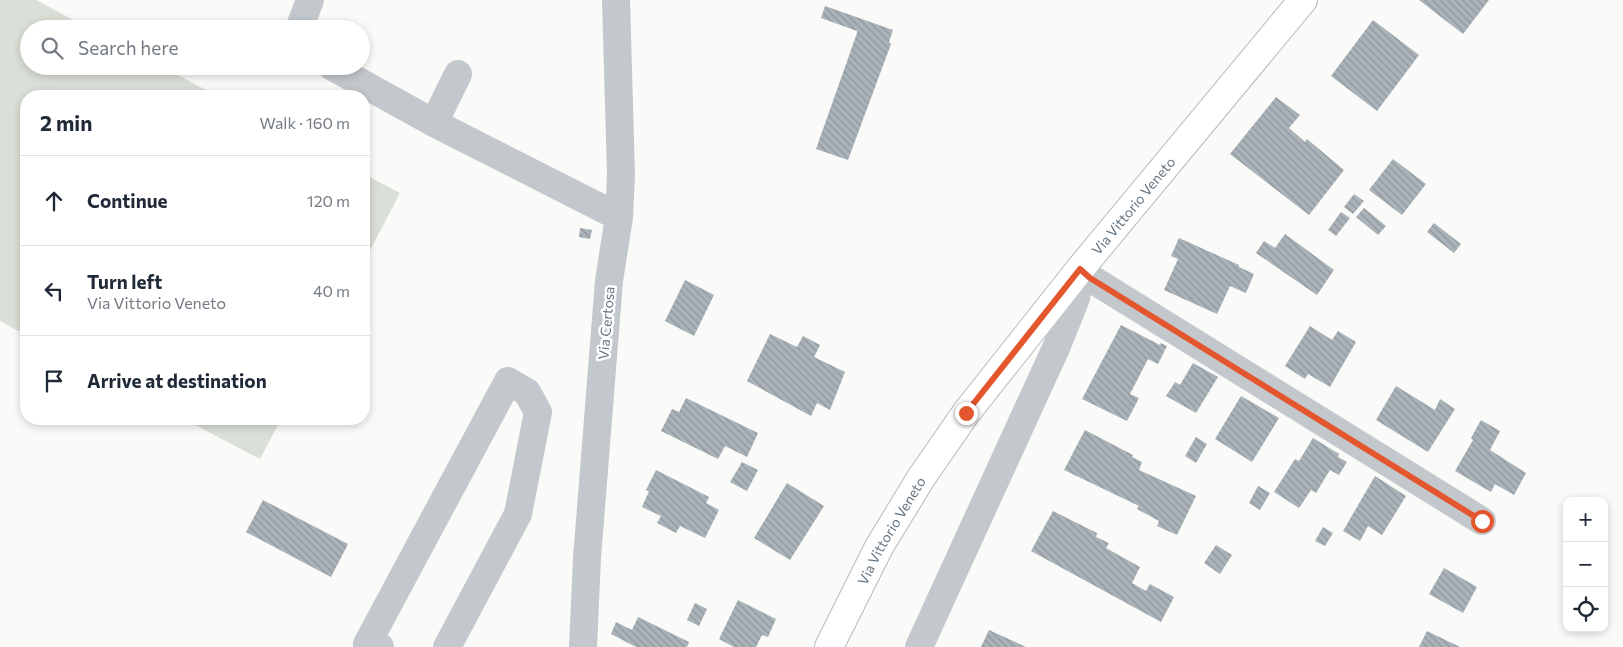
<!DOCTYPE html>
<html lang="en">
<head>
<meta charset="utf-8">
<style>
  body { margin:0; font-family:Commissioner,sans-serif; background:#f6f6f7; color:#1f2937 }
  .controls { position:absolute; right:15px; bottom:15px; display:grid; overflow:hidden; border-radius:10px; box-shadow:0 2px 8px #0003 }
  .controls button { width:45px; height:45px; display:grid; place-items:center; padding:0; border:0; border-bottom:1px solid #e0e1e3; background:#fff; color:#1f2937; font:25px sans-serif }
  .stop { position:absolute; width:15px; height:15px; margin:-11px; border:4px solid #e4572e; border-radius:50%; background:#fff }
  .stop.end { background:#e4572e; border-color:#fff; box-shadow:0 1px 5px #0008 }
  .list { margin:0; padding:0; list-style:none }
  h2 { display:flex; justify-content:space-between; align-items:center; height:65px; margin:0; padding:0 20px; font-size:21px }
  h2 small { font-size:16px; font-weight:400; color:#747a83 }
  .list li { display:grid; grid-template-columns:32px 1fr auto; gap:15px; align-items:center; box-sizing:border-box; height:90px; padding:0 20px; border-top:1px solid #e0e1e3 }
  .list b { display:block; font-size:19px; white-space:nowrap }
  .list p { margin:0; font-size:16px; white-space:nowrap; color:#747a83 }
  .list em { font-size:16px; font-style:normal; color:#747a83 }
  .icon { flex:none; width:28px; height:28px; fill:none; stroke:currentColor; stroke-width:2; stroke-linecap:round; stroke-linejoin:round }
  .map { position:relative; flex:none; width:1623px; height:647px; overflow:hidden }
  .search { position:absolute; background:#fff; box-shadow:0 2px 8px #0003; left:20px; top:20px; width:350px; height:55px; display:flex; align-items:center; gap:12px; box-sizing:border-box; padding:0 18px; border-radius:28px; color:#747a83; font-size:19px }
  .panel { position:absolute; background:#fff; box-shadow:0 2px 8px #0003; left:20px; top:90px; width:350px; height:335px; border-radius:20px }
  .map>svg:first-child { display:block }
  .green { fill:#dadfd7 }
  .building { fill:url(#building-back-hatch) }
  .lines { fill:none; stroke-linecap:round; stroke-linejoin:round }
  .major-casing { stroke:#b5babe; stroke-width:30 }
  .minor { stroke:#c3c8cc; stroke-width:28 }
  .major { stroke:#fff; stroke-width:28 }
  .route { stroke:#e4572e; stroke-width:6 }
  .labels { text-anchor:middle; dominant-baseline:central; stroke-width:5; stroke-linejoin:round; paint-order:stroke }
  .street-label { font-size:14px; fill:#657683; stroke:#fff }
</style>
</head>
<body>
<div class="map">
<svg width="1623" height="647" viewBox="0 0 1623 647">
  <defs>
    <pattern id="building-back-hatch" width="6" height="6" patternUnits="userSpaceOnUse" patternTransform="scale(1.25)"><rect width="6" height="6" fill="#aab3b9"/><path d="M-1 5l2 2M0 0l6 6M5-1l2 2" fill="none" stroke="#8e969c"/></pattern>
  </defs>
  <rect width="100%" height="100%" fill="#fafaf8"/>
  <path class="green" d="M 0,0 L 36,0 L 90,29 L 29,29 L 29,66 L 161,66 L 217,96 L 26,96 L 26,335 L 0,321 Z
    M 364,174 L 400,193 L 364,262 Z
    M 184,419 L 281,419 L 260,459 Z"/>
  <path class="building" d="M 1419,0 L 1489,0 L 1463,34 Z
    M 825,6 L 893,30 L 889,42 L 891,44 L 848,160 L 816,149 L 857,33 L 857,31 L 821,18 Z
    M 1373,20 L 1419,55 L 1377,111 L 1331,76 Z
    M 1276,97 L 1300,115 L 1289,128 L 1305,142 L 1307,139 L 1344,170 L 1309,215 L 1230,154 Z
    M 1393,159 L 1426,184 L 1402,215 L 1369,190 Z
    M 1354,194 L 1364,201 L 1353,214 L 1344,207 Z
    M 1364,208 L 1386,226 L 1378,235 L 1356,217 Z
    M 1341,212 L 1350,218 L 1336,236 L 1328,230 Z
    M 1434,223 L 1461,244 L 1454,253 L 1427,232 Z
    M 580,228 L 592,230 L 590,239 L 579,237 Z
    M 1285,234 L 1334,270 L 1317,295 L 1256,253 L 1264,241 L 1275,248 Z
    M 1179,238 L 1239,265 L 1239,267 L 1254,274 L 1246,293 L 1230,286 L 1217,314 L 1164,290 L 1178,259 L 1171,256 Z
    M 685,280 L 714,295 L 694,336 L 665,321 Z
    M 1121,325 L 1160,345 L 1161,343 L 1167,346 L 1158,364 L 1148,359 L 1130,394 L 1139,398 L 1127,421 L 1082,399 Z
    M 1310,326 L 1332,340 L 1338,331 L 1356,342 L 1330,387 L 1308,374 L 1305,379 L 1285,366 Z
    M 770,334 L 797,347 L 803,336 L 820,345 L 814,357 L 845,372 L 830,410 L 817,403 L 811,416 L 747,381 Z
    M 1193,363 L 1218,377 L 1196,413 L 1166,396 L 1175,382 L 1180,385 Z
    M 1396,386 L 1435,410 L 1440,399 L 1455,409 L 1428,452 L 1376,420 Z
    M 1241,396 L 1279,418 L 1252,462 L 1215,439 Z
    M 686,398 L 758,433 L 747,457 L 725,446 L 718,459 L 661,431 L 672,409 L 679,412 Z
    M 1481,420 L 1500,431 L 1490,450 L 1526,473 L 1514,495 L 1495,484 L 1491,492 L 1455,471 L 1473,440 L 1471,438 Z
    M 1085,430 L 1133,455 L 1132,457 L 1142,462 L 1139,470 L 1196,496 L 1177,535 L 1157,526 L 1159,521 L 1137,509 L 1139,506 L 1064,470 Z
    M 1196,437 L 1207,444 L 1196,463 L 1185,456 Z
    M 1313,438 L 1339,454 L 1338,457 L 1347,462 L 1339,475 L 1330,470 L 1316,493 L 1311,490 L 1299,508 L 1274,492 L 1295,459 L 1299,461 Z
    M 742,462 L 758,470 L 747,491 L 730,482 Z
    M 656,470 L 709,497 L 706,503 L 719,510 L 705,538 L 680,526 L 676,533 L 657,523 L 661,516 L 642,507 L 649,491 L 646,490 Z
    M 1375,476 L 1406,496 L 1382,535 L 1368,526 L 1360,541 L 1343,531 Z
    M 787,483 L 824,506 L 790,560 L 754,538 Z
    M 1258,486 L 1270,493 L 1260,510 L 1249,503 Z
    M 263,500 L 348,544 L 331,577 L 246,532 Z
    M 1053,511 L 1097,533 L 1096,537 L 1109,543 L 1106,548 L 1140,567 L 1132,583 L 1146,591 L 1150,584 L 1174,597 L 1161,622 L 1031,551 Z
    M 1323,527 L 1333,533 L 1325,546 L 1315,541 Z
    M 1216,545 L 1232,555 L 1220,574 L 1204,563 Z
    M 1444,568 L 1477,587 L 1463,613 L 1429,594 Z
    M 738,600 L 776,619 L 768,637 L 762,635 L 756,647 L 734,647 L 719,639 Z
    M 695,603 L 707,609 L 699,626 L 687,620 Z
    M 638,617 L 689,642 L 687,647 L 636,647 L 611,634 L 616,622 L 632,630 Z
    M 989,630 L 1026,647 L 981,647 Z
    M 1427,631 L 1460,647 L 1419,647 Z"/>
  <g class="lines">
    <g class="major-casing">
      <g id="major">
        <path id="s1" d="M 829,647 L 879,547 L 921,478 L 966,413 L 1080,269 L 1303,0"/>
      </g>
    </g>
    <path class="minor" d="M 299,29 L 310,0
      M 331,66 L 434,123
      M 458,74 L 434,123 L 619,217
      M 1080,269 L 1090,278 L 1482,521
      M 380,647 L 367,644 L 508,381 L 527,392 L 538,412 L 518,514 L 447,647
      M 583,647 L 587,558 L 609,281 L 619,217 L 621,175 L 616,0
      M 919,647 L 1056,348 L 1076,298 L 1080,269"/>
    <use href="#major" class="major"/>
  </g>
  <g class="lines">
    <path class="route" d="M 966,413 L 1080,269 L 1090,278 L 1482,521"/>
  </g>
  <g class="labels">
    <g class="street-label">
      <text stroke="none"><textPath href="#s1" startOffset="538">Via Vittorio Veneto</textPath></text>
      <text transform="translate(606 323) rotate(-85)">Via Certosa</text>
      <text stroke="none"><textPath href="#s1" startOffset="132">Via Vittorio Veneto</textPath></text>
    </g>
  </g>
</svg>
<div class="controls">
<button>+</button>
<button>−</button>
<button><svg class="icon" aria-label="locate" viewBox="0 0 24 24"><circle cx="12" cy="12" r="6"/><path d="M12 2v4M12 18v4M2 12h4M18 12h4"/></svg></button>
</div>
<div class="stop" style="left:1482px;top:521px"></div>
<div class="stop end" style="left:966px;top:413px"></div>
<div class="search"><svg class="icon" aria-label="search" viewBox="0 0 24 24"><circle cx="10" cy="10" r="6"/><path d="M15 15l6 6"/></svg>Search here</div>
<section class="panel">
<h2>2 min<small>Walk · 160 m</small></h2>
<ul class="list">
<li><svg class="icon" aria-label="ahead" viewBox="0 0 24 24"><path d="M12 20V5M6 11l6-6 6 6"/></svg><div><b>Continue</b></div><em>120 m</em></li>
<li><svg class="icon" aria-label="left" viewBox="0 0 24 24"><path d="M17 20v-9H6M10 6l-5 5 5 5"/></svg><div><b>Turn left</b><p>Via Vittorio Veneto</p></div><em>40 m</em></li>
<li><svg class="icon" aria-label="arrive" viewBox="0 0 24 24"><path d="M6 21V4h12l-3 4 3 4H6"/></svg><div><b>Arrive at destination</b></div></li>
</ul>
</section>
</div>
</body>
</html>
